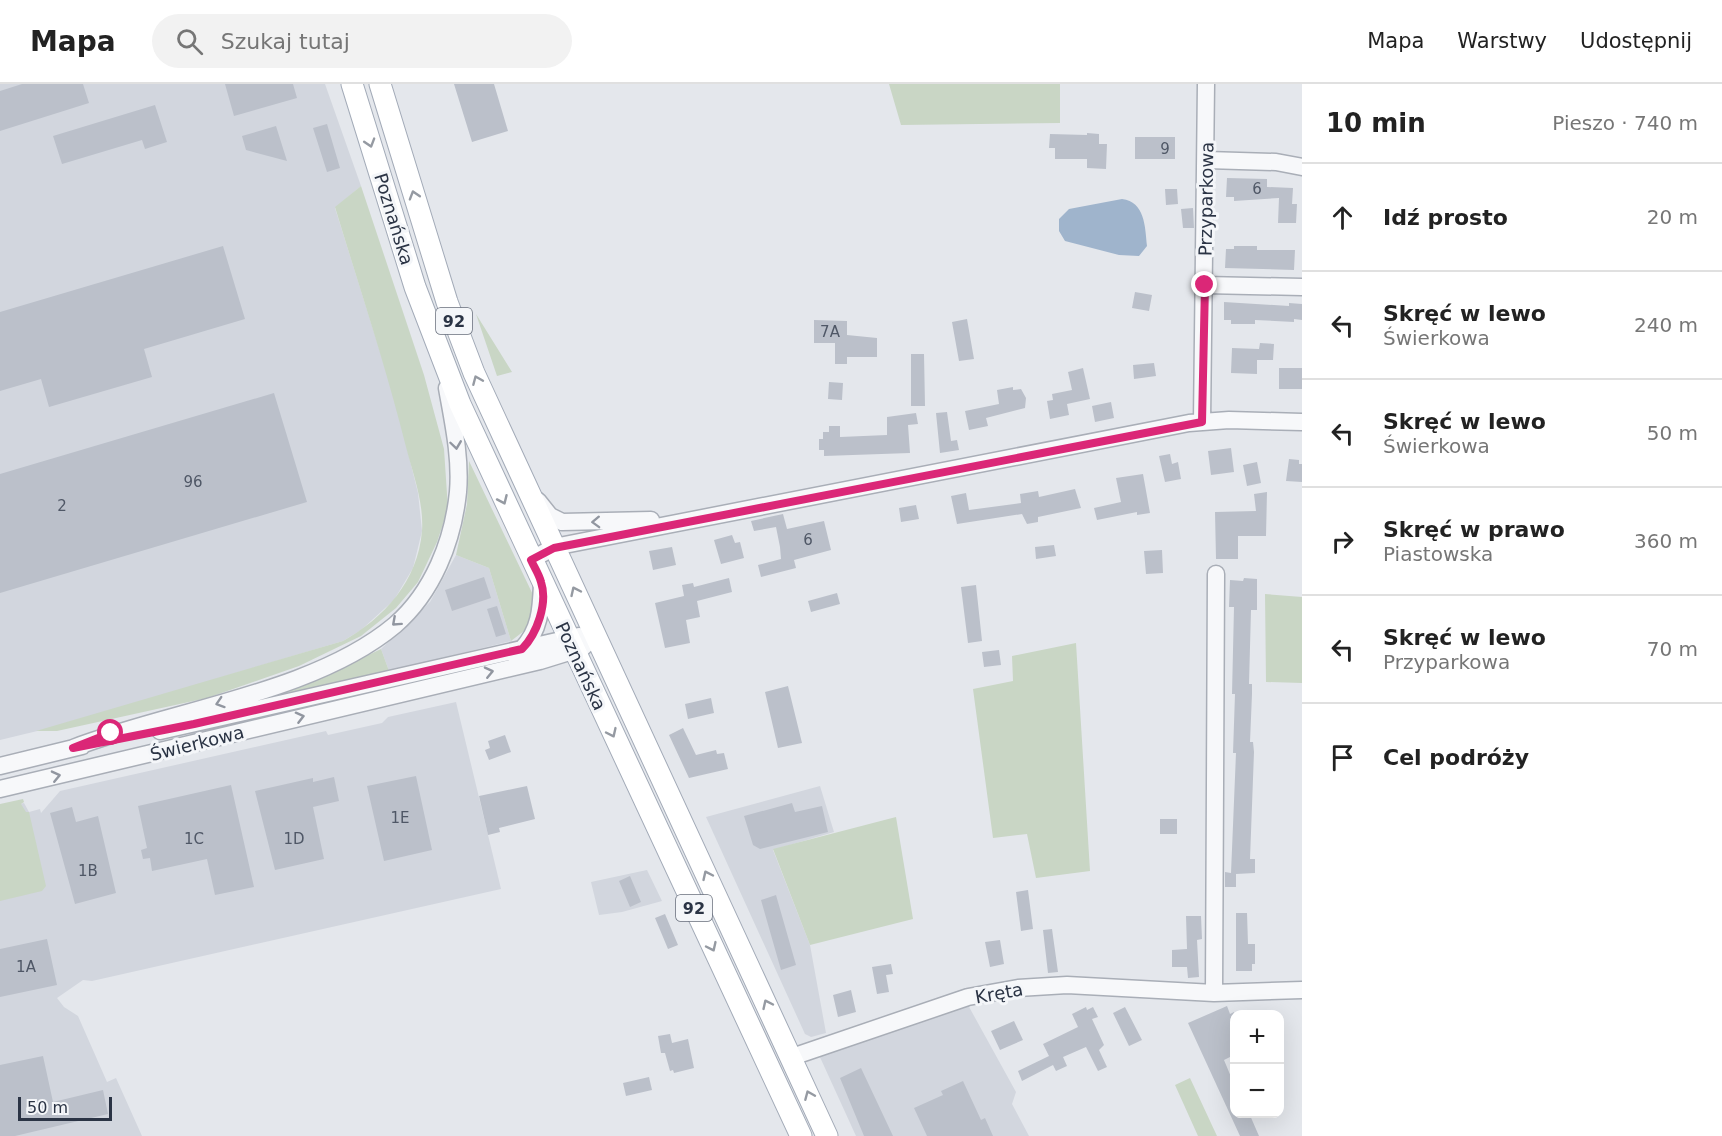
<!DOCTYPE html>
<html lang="pl">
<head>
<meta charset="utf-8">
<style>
  body { margin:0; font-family:"DejaVu Sans",sans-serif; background:#f2f2f2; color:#222 }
  .controls { position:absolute; right:18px; bottom:18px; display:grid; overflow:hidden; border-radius:12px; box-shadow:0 6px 24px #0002 }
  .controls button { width:54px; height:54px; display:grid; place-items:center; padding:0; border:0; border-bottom:2px solid #e0e0e0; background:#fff; color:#222; font:30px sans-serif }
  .scale { position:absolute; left:18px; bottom:15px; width:94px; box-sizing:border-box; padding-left:6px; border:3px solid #2b3445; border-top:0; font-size:16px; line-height:21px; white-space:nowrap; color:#2b3445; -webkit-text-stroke:4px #f4f6f9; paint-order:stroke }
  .stop { position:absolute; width:18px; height:18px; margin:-14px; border:4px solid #db2777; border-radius:50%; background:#fff }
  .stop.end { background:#db2777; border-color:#fff; box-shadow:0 2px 6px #0008 }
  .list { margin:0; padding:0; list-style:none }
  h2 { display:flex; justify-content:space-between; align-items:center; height:78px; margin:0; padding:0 24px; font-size:26px }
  h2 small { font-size:20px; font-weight:400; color:#767676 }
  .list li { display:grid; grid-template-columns:39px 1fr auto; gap:18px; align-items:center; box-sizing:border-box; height:108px; padding:0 24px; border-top:2px solid #e0e0e0 }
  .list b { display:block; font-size:22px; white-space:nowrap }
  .list p { margin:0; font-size:20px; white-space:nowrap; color:#767676 }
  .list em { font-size:20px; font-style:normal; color:#767676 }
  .icon { flex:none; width:33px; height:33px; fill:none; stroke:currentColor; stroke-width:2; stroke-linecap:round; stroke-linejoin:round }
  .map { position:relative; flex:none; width:1302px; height:1052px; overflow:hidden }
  header { display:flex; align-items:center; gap:36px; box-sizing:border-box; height:84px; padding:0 30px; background:#fff; border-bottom:2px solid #e0e0e0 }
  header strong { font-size:28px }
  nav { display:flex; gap:33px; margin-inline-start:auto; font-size:21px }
  .search { width:420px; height:54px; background:#f2f2f2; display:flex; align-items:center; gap:15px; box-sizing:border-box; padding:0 21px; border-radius:33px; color:#767676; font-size:22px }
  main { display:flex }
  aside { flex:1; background:#fff }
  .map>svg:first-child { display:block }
  .built { fill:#d2d6de }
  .green { fill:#c9d6c5 }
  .water { fill:#9fb4cc }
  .building { fill:#bbc0ca }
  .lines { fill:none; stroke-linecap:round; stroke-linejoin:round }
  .minor-casing { stroke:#a9aeb7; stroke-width:19 }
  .major-casing { stroke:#a3abb8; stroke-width:23 }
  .minor { stroke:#f7f8fa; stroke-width:16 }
  .major { stroke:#fff; stroke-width:21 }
  .oneway { stroke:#959aa2 }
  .oneway2 { stroke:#9196a0 }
  .route { stroke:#db2777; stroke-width:8 }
  .labels { text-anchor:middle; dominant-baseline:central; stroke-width:6; stroke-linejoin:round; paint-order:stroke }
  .number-label { font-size:15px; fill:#4f5766 }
  .shield { fill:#f4f6f9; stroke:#676e7b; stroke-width:1.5 }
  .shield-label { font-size:16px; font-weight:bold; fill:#2b3445 }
  .street-label { font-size:18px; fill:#2b3445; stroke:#f4f6f9 }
</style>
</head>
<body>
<header>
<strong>Mapa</strong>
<div class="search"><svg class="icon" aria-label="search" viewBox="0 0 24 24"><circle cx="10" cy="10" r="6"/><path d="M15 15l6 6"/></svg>Szukaj tutaj</div>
<nav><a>Mapa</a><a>Warstwy</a><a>Udostępnij</a></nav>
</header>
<main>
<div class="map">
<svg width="1302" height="1052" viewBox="0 0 1302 1052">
  <rect width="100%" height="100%" fill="#e4e7ec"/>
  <path class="built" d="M 0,0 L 325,0 L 361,102 L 335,124 L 394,312 L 418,409 L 422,447 L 413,484 L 394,516 L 361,546 L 343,557 L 58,642 L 0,656 Z
    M 456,471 L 489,484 L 511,557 L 389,587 L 381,565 L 430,518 Z
    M 456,618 L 501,805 L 92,897 L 83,896 L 57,914 L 64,923 L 78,932 L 107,998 L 116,994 L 142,1052 L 0,1052 L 0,725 L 24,719 L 29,728 L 40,725 L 41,729 L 60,707 L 326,647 L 328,651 L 382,639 L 388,633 Z
    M 820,702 L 834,748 L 773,766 L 810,861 L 826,949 L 811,953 L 805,950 L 706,733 Z
    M 647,786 L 662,817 L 622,828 L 599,831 L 591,798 Z
    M 968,921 L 1016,1008 L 1012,1020 L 1029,1052 L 856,1052 L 819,971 Z"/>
  <path class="green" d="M 889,0 L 1060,0 L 1060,39 L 901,41 Z
    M 361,102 L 424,291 L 444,365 L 448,425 L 437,458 L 418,498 L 396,524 L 361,552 L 299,582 L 207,614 L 57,647 L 36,647 L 343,557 C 384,534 418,497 422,447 C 424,419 413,390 406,363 C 386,282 359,203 335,123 Z
    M 476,230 L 512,288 L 497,292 Z
    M 469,377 L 535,515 L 533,540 L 511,557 L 489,484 L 456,471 L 467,420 Z
    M 1265,510 L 1302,513 L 1302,599 L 1266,598 Z
    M 1076,559 L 1090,787 L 1036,794 L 1027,750 L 993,754 L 973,605 L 1013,597 L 1012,572 Z
    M 381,565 L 389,587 L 222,627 L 335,587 Z
    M 23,715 L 24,718 L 21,720 L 26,728 L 29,728 L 46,802 L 42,807 L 0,817 L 0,720 Z
    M 896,733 L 913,835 L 810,861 L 773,765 Z
    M 1190,994 L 1217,1052 L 1198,1052 L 1175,1001 Z"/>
  <path class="water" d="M 1122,115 C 1145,118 1145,142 1147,162 L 1139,172 L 1119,171 L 1065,157 L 1059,147 L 1059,135 L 1069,125 Z"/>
  <path class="building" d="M 22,0 L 83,0 L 89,19 L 0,47 L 0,7 Z
    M 225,0 L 293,0 L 297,14 L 234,32 Z
    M 454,0 L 494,0 L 508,47 L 472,58 Z
    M 155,21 L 167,58 L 145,65 L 142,56 L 62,80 L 53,52 Z
    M 327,40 L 340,84 L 327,88 L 313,44 Z
    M 276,42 L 287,77 L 246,66 L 242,52 Z
    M 1087,49 L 1099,50 L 1099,60 L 1107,60 L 1106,85 L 1087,84 L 1087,75 L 1055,75 L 1055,64 L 1049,64 L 1050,50 L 1087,51 Z
    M 1135,53 L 1175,53 L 1175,75 L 1135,75 Z
    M 1227,94 L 1267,95 L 1267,103 L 1293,104 L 1292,120 L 1297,120 L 1296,139 L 1278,139 L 1279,114 L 1234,117 L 1234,113 L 1226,113 Z
    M 1165,105 L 1177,105 L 1178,120 L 1166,121 Z
    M 1193,124 L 1194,144 L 1183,144 L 1181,125 Z
    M 223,162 L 245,235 L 144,265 L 152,293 L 49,323 L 41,295 L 0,307 L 0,228 Z
    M 1234,162 L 1257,162 L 1257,166 L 1295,166 L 1294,186 L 1225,184 L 1226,165 L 1234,165 Z
    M 1135,208 L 1152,211 L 1149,227 L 1132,224 Z
    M 1224,218 L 1289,222 L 1289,219 L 1302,220 L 1302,236 L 1294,235 L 1294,238 L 1255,236 L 1255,240 L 1231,240 L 1231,236 L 1224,236 Z
    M 967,235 L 974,275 L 959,277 L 952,238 Z
    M 814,236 L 847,237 L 847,251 L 877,254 L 877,273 L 847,273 L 847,280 L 835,280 L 835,259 L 814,259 Z
    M 1260,259 L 1274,260 L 1273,276 L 1257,276 L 1257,290 L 1231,289 L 1232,264 L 1259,265 Z
    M 911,270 L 924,270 L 925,322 L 911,322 Z
    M 1154,279 L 1156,292 L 1134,295 L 1133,281 Z
    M 1083,284 L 1090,315 L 1067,320 L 1069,331 L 1050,335 L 1047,317 L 1053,316 L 1052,310 L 1072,306 L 1068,288 Z
    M 1279,284 L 1302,284 L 1302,305 L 1279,305 Z
    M 829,298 L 843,299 L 842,316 L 828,315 Z
    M 1013,303 L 1013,306 L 1021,305 L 1026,314 L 1025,324 L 986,334 L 988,342 L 969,346 L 965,327 L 999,320 L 997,306 Z
    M 274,309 L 307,418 L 0,509 L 0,390 Z
    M 1111,318 L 1114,334 L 1095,338 L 1092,322 Z
    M 947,328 L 951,357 L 957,356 L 959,366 L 940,369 L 936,329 Z
    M 916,329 L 918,340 L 908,341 L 910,369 L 824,372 L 824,366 L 819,366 L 819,355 L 823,355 L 823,348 L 829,348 L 829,342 L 840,342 L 840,353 L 887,351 L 887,333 Z
    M 1231,364 L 1234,388 L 1211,391 L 1208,367 Z
    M 1170,370 L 1172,380 L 1178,378 L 1181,395 L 1165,398 L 1159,372 Z
    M 1289,375 L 1299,376 L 1299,380 L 1302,380 L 1302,398 L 1286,397 Z
    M 1257,378 L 1261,399 L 1247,402 L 1243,381 Z
    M 1143,390 L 1150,429 L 1137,431 L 1137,428 L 1097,436 L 1094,424 L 1121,418 L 1116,394 Z
    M 1075,405 L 1081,424 L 1038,433 L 1038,438 L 1027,440 L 1022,430 L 957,440 L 951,412 L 966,409 L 969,426 L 1021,419 L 1020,410 L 1038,407 L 1039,413 Z
    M 1267,408 L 1266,452 L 1238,452 L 1238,475 L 1216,475 L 1215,428 L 1256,427 L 1254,410 Z
    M 916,421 L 919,435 L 901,438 L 899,424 Z
    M 783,430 L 787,445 L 824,437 L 831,466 L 794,476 L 796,484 L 761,493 L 758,481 L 781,475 L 780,463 L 776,443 L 754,447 L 751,437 Z
    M 732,451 L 735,459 L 740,458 L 744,474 L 721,480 L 714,456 Z
    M 1054,461 L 1056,472 L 1036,475 L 1035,463 Z
    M 672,463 L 676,481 L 653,486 L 649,467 Z
    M 1162,466 L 1163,489 L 1146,490 L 1144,467 Z
    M 484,493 L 491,514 L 452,527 L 445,506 Z
    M 729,494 L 732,508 L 697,517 L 700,533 L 686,536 L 690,559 L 665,564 L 655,519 L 684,512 L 682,501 L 693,499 L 694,503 Z
    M 1244,494 L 1257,495 L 1257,526 L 1251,526 L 1249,600 L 1252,600 L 1252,610 L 1250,658 L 1253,658 L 1254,668 L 1250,775 L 1255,775 L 1255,789 L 1236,790 L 1236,803 L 1225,803 L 1225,788 L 1231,789 L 1236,669 L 1233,669 L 1235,610 L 1232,610 L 1234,523 L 1229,523 L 1230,496 L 1243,497 Z
    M 976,501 L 982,557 L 968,559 L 961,503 Z
    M 837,509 L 840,520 L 811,528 L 808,517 Z
    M 497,522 L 506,550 L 496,553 L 487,525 Z
    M 999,566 L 1001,581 L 984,583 L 982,568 Z
    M 788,602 L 802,659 L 778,664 L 765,608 Z
    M 711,614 L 714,629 L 688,635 L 685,620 Z
    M 683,644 L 696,671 L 716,666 L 717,670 L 724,669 L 728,685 L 689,694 L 669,651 Z
    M 505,651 L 511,668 L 489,676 L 485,666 L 490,664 L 488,657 Z
    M 416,692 L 432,766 L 384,777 L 367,702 Z
    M 334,693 L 339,717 L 313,723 L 324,775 L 275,786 L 255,707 L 313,694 L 313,698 Z
    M 231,701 L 254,803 L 215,811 L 207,775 L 152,787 L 150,774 L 143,775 L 141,766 L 147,764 L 138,722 Z
    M 527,702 L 535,735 L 499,744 L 500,748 L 488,751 L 479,712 Z
    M 792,719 L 795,728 L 822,722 L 828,748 L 760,765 L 753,761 L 744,732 Z
    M 72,723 L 76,738 L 98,732 L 116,809 L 75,820 L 50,729 Z
    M 1160,735 L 1177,735 L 1177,750 L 1160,750 Z
    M 630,792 L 641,818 L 630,823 L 619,797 Z
    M 1028,806 L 1033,845 L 1021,847 L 1016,808 Z
    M 776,811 L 796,881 L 781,886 L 761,816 Z
    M 1236,829 L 1247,829 L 1248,860 L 1255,860 L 1255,880 L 1252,880 L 1252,887 L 1236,887 Z
    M 665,830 L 678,861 L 668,865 L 655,834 Z
    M 1186,832 L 1201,832 L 1202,855 L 1197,856 L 1199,893 L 1188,894 L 1187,883 L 1172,883 L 1172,866 L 1187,865 Z
    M 1052,845 L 1058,888 L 1048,889 L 1043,846 Z
    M 47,855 L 57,901 L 0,913 L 0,865 Z
    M 1000,856 L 1004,880 L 990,883 L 985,858 Z
    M 891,880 L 893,890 L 886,891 L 889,908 L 877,910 L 872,883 Z
    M 851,906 L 856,928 L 838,933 L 833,911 Z
    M 1227,922 L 1230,930 L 1234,928 L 1234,971 L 1224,976 L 1234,1000 L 1234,1029 L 1249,1029 L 1259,1052 L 1240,1052 L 1188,939 Z
    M 1086,923 L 1087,926 L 1093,923 L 1098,933 L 1092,935 L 1104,961 L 1099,966 L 1107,983 L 1098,987 L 1086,963 L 1063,973 L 1067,982 L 1056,987 L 1053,981 L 1022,997 L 1018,987 L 1049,972 L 1043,960 L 1078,943 L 1072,930 Z
    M 1125,923 L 1142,956 L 1129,962 L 1113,929 Z
    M 1014,937 L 1023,956 L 1000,966 L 991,947 Z
    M 670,950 L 672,959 L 688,955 L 694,984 L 674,989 L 673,986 L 670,987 L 665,969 L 661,969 L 658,952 Z
    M 43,972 L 53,1018 L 103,1006 L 108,1030 L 15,1052 L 0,1052 L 0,981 Z
    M 861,984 L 893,1052 L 864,1052 L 840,994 Z
    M 649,993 L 652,1006 L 626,1012 L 623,999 Z
    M 963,997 L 981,1036 L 985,1034 L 993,1052 L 927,1052 L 914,1024 L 943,1011 L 941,1007 Z"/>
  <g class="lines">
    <g class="minor-casing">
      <path id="minor" d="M 1207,76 L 1276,78 L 1302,83
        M 1205,201 L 1302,203
        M 1202,337 L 1206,0
        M 538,417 L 550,432 L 562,438 L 651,436
        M 531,476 L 554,463 L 1189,339 L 1229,336 L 1302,338
        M 522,565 C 540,546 541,525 542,500
        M 160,647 L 579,552
        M 73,664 C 171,626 314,609 395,541 C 433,508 453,457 458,408 C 461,374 453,338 447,304
        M 0,682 L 82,662
        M 0,705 L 540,577 L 582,564 L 595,552
        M 1214,909 L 1216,490
        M 792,973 L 968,913 L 1018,904 L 1067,901 L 1214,909 L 1302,906"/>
    </g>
    <g class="major-casing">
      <path id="major" d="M 352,0 L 415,203 L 460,320 L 801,1052
        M 380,0 L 447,218 L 474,289 L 827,1052"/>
    </g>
    <use href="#minor" class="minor"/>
    <use href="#major" class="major"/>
  </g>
  <defs><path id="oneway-chevron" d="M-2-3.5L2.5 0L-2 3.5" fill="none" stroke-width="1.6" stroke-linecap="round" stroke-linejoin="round" transform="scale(1.5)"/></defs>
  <g class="oneway">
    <use href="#oneway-chevron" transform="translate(370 59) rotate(73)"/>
    <use href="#oneway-chevron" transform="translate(414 111) rotate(-107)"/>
    <use href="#oneway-chevron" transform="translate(477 296) rotate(-113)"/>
    <use href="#oneway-chevron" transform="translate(503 416) rotate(66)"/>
    <use href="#oneway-chevron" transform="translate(575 507) rotate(-115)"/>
    <use href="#oneway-chevron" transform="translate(612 649) rotate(65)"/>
    <use href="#oneway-chevron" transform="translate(707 791) rotate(-115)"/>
    <use href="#oneway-chevron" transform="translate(712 863) rotate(65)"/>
    <use href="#oneway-chevron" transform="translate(767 920) rotate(-115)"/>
    <use href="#oneway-chevron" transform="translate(809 1011) rotate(-113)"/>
  </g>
  <g class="oneway2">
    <use href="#oneway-chevron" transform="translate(456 361) rotate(82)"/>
    <use href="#oneway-chevron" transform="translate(596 438) rotate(178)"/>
    <use href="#oneway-chevron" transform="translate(396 538) rotate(138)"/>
    <use href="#oneway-chevron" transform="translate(489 588) rotate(-13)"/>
    <use href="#oneway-chevron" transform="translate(220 619) rotate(162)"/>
    <use href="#oneway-chevron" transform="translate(300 633) rotate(-14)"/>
    <use href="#oneway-chevron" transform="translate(56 692) rotate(-13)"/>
  </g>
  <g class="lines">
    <path class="route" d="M 111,649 L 73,664 L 194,640 L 522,565 C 537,550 548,519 541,498 C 539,490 534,483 531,476 L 554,464 L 1202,338 L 1205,201"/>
  </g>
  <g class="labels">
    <g class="number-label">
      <text x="1165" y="65">9</text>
      <text x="1257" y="105">6</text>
      <text x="830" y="248">7A</text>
      <text x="193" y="398">96</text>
      <text x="62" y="422">2</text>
      <text x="808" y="456">6</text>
      <text x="400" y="734">1E</text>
      <text x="194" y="755">1C</text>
      <text x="294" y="755">1D</text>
      <text x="88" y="787">1B</text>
      <text x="26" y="883">1A</text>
    </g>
    <g class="shield">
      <rect x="436" y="224" width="36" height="26" rx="4.5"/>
      <rect x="676" y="811" width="36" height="26" rx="4.5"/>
    </g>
    <g class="shield-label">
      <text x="454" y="237">92</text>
      <text x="694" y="824">92</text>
    </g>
    <g class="street-label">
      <text transform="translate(1206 115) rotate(-89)">Przyparkowa</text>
      <text transform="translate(394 135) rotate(73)">Poznańska</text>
      <text transform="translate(581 582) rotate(65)">Poznańska</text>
      <text transform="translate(197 659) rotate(-14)">Świerkowa</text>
      <text transform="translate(999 909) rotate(-10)">Kręta</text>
    </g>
  </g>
</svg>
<div class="controls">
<button>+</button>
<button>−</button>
</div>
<div class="scale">50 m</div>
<div class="stop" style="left:111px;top:649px"></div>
<div class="stop end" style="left:1205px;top:201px"></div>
</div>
<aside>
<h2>10 min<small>Pieszo · 740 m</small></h2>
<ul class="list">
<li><svg class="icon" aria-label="ahead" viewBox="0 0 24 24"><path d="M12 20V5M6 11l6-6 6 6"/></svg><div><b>Idź prosto</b></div><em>20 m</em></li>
<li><svg class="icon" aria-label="left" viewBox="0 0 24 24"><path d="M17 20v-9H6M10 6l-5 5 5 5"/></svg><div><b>Skręć w lewo</b><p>Świerkowa</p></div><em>240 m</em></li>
<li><svg class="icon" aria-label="left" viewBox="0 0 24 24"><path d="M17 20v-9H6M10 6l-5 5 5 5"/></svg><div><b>Skręć w lewo</b><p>Świerkowa</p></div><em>50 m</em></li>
<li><svg class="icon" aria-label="right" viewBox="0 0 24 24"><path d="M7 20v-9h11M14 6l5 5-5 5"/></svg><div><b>Skręć w prawo</b><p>Piastowska</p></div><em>360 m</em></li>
<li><svg class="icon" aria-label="left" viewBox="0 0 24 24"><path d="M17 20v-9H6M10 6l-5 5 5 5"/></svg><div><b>Skręć w lewo</b><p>Przyparkowa</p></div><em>70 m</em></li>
<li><svg class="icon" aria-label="arrive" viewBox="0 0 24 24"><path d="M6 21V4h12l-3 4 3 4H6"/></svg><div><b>Cel podróży</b></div></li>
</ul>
</aside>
</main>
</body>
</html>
